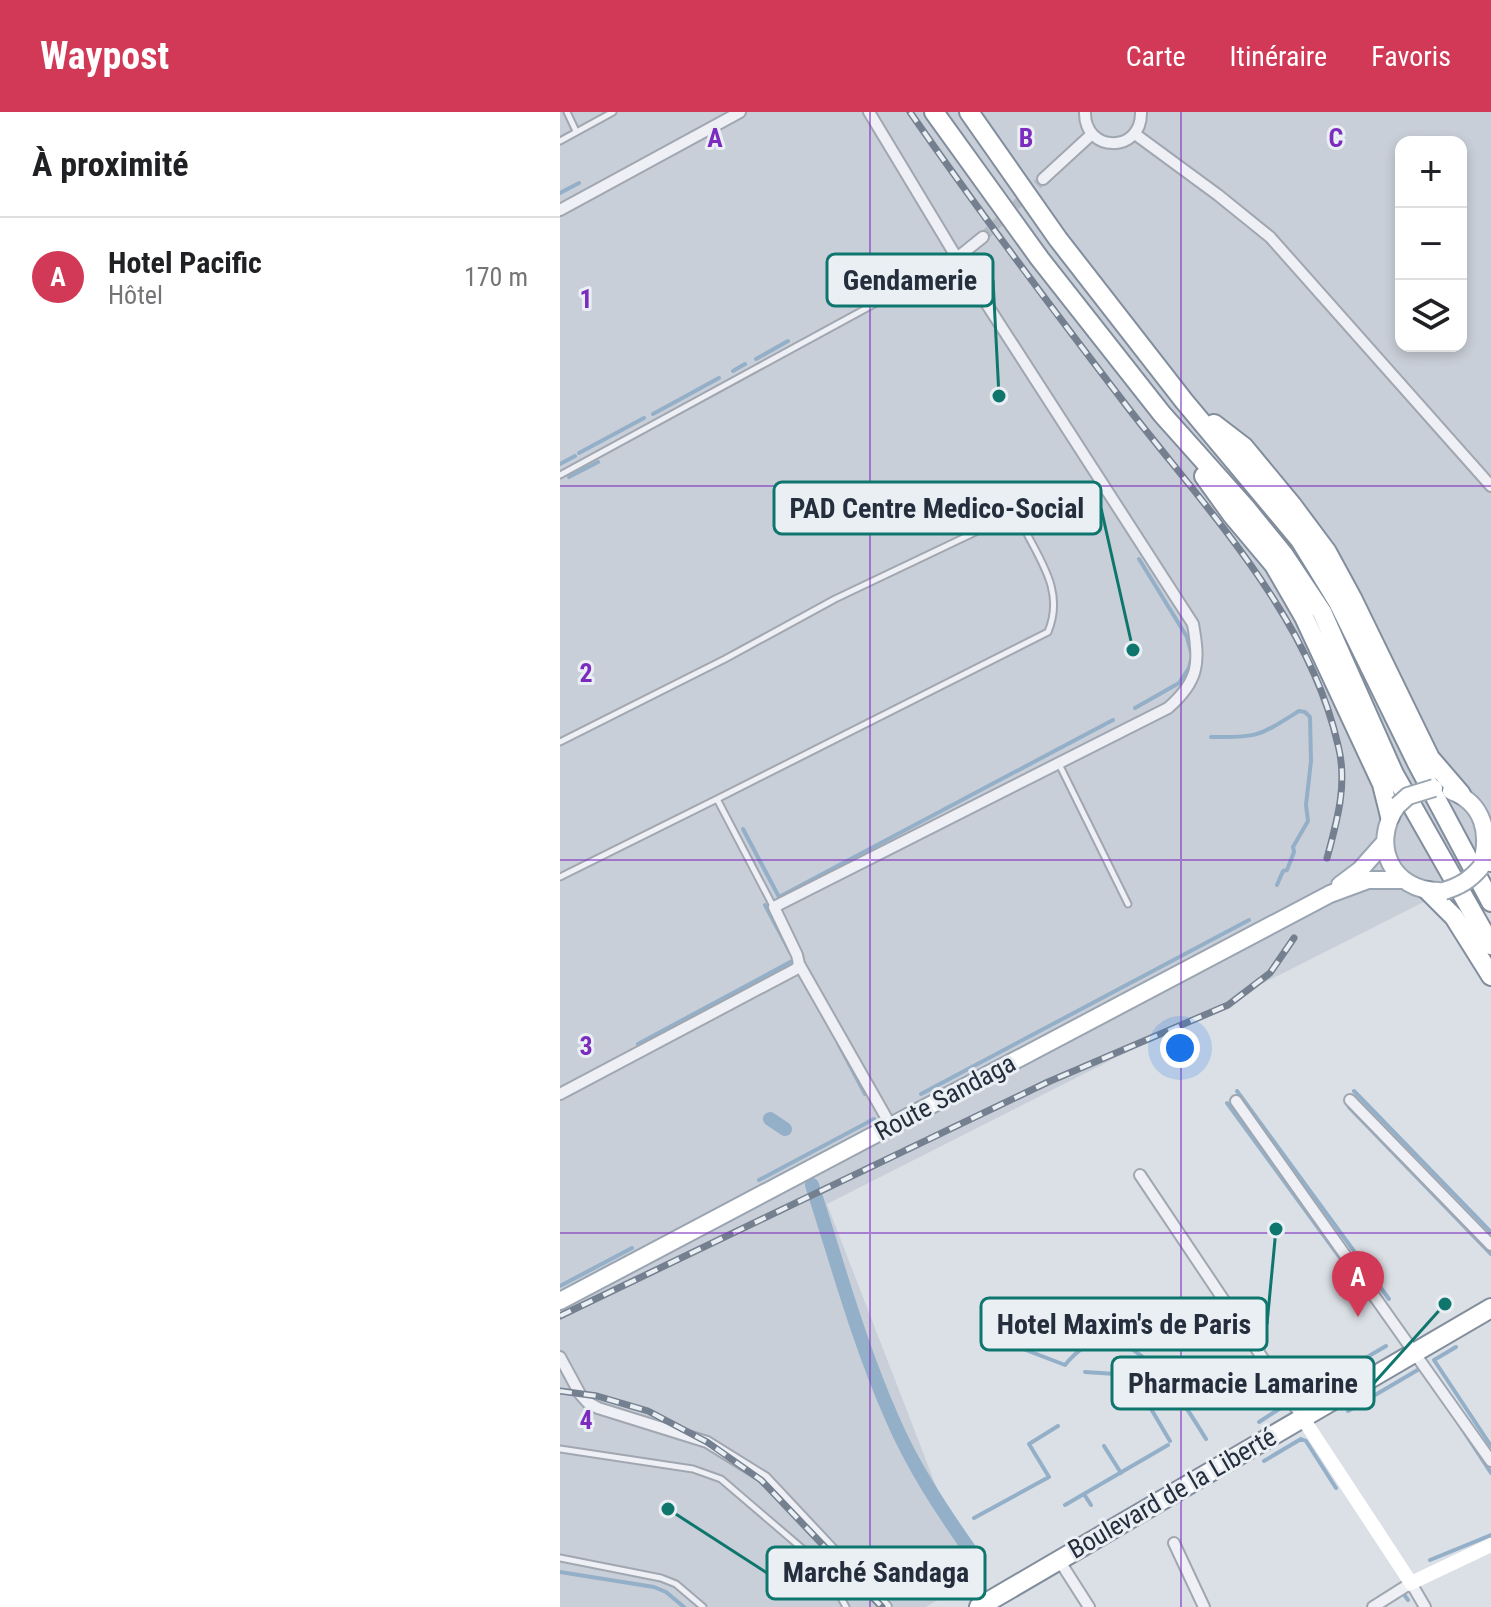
<!DOCTYPE html>
<html lang="fr">
<head>
<meta charset="utf-8">
<style>
  body { margin:0; font-family:"Roboto Condensed",sans-serif; background:#f2f2f2; color:#202124 }
  .controls { position:absolute; right:24px; top:24px; display:grid; overflow:hidden; border-radius:16px; box-shadow:0 4px 12px #0003 }
  .controls button { width:72px; height:72px; display:grid; place-items:center; padding:0; border:0; border-bottom:2px solid #e0e0e0; background:#fff; color:#202124; font:40px sans-serif }
  .you { position:absolute; left:620px; top:936px; width:28px; height:28px; margin:-20px; border:6px solid #fff; border-radius:50%; background:#1a73e8; box-shadow:0 0 0 12px #1a73e833 }
  .badge { display:grid; place-items:center; width:52px; height:52px; border-radius:50%; background:#d23956; color:#fff; font-size:26px; font-weight:700 }
  .pin { position:absolute; translate:-50% -66px; filter:drop-shadow(0 2px 4px #0008) }
  .pin::after { content:''; position:absolute; top:42px; width:28px; height:24px; background:inherit; clip-path:polygon(0 0,100% 0,50% 100%) }
  .list { margin:0; padding:0; list-style:none }
  h2 { display:flex; justify-content:space-between; align-items:center; height:104px; margin:0; padding:0 32px; font-size:34px }
  h2 small { font-size:26px; font-weight:400; color:#757577 }
  .list li { display:grid; grid-template-columns:52px 1fr auto; gap:24px; align-items:center; box-sizing:border-box; height:120px; padding:0 32px; border-top:2px solid #e0e0e0 }
  .list b { display:block; font-size:30px; white-space:nowrap }
  .list p { margin:0; font-size:26px; white-space:nowrap; color:#757577 }
  .list em { font-size:26px; font-style:normal; color:#757577 }
  .icon { flex:none; width:44px; height:44px; fill:none; stroke:currentColor; stroke-width:2; stroke-linecap:round; stroke-linejoin:round }
  .map { position:relative; flex:none; width:931px; height:1495px; overflow:hidden }
  header { display:flex; align-items:center; gap:48px; box-sizing:border-box; height:112px; padding:0 40px; background:#d23956; color:#fff }
  header strong { font-size:38px }
  nav { display:flex; gap:44px; margin-inline-start:auto; font-size:28px }
  main { display:flex }
  aside { flex:1; background:#fff }
  .map>svg:first-child { display:block }
  .built { fill:#c9cfd8; fill-rule:evenodd }
  .lines { fill:none; stroke-linecap:round; stroke-linejoin:round }
  .stream { stroke:#94afc8; stroke-width:4 }
  .canal { stroke:#94afc8; stroke-width:14 }
  .street-tunnel { stroke:#b7bcc4; stroke-width:10; stroke-dasharray:10 5; stroke-linecap:butt }
  .lane-casing { stroke:#a1a7b0; stroke-width:9 }
  .street-casing { stroke:#a1a7b0; stroke-width:14 }
  .primary-casing { stroke:#9aa5b2; stroke-width:20 }
  .highway-casing { stroke:#828e9d; stroke-width:22 }
  .lane { stroke:#eef0f5; stroke-width:5 }
  .street { stroke:#eef0f5; stroke-width:10 }
  .secondary { stroke:#fff; stroke-width:14 }
  .primary { stroke:#fff; stroke-width:16 }
  .highway { stroke:#fff; stroke-width:18 }
  .rail-casing { stroke:#748090; stroke-width:7 }
  .rail { stroke:#eaeff4; stroke-width:4; stroke-dasharray:12; stroke-linecap:butt }
  .primary-bridge-casing { stroke:#9aa5b2; stroke-width:20; stroke-linecap:butt }
  .primary-bridge { stroke:#fff; stroke-width:16 }
  .grid { fill:none; stroke:#7b2cbf; stroke-width:2; stroke-opacity:0.55 }
  .labels { text-anchor:middle; dominant-baseline:central; stroke-width:6; stroke-linejoin:round; paint-order:stroke }
  .street-label { font-size:26px; fill:#252e3d; stroke:#eaeff4 }
  .grid-label { font-size:26px; text-anchor:middle; font-weight:bold; fill:#7b2cbf; stroke:#eaeff4; stroke-width:6; stroke-linejoin:round; paint-order:stroke }
  .leader { fill:none; stroke:#0f766e; stroke-width:3 }
  .callout-dot { fill:#0f766e; stroke:#eaeff4; stroke-width:3 }
  .callout { fill:#eaeff4; stroke:#0f766e; stroke-width:3 }
  .callout-label { font-size:28px; text-anchor:middle; font-weight:bold; fill:#252e3d }
</style>
</head>
<body>
<header>
<strong>Waypost</strong>
<nav><a>Carte</a><a>Itinéraire</a><a>Favoris</a></nav>
</header>
<main>
<aside>
<h2>À proximité<small></small></h2>
<ul class="list">
<li><span class="badge">A</span><div><b>Hotel Pacific</b><p>Hôtel</p></div><em>170 m</em></li>
</ul>
</aside>
<div class="map">
<svg width="931" height="1495" viewBox="0 0 931 1495">
  <rect width="100%" height="100%" fill="#dbe0e6"/>
  <path class="built" d="M 0,0 L 931,0 L 931,756 L 267,1092 L 412,1467 L 366,1495 L 0,1495 ZM 841,30 L 901,30 L 901,234 L 841,234 Z"/>
  <g class="lines">
    <path class="stream" d="M 0,81 L 19,71
      M 196,247 L 228,229
      M 173,259 L 185,252
      M 93,302 L 159,266
      M 19,341 L 84,306
      M 0,352 L 15,344
      M 9,365 L 38,350
      M 575,596 L 619,571 L 629,556 L 632,544 L 627,525 L 579,447
      M 651,625 C 698,626 699,624 739,599 L 745,600 L 750,605 L 751,649 L 746,693 L 748,709 L 733,735 L 734,740 L 727,758 L 723,759 L 717,773
      M 183,717 L 219,785 L 553,608
      M 205,793 L 230,840
      M 278,931 L 305,982
      M 78,932 L 234,848
      M 677,979 L 829,1187
      M 794,979 L 931,1120
      M 361,982 L 689,808
      M 667,991 L 786,1154
      M 789,995 L 931,1142
      M 199,1068 L 314,1007
      M 0,1174 L 72,1136
      M 435,1226 L 505,1253 C 560,1184 619,1283 646,1327
      M 896,1235 L 874,1248 L 931,1334
      M 711,1248 L 736,1287 L 826,1234
      M 525,1260 L 571,1263 L 610,1329
      M 788,1299 L 861,1256
      M 895,1306 L 931,1361
      M 699,1310 L 724,1294
      M 544,1334 L 561,1361
      M 704,1349 L 741,1327 L 746,1329 L 776,1376
      M 524,1382 L 531,1393
      M 505,1393 L 608,1333
      M 414,1406 L 489,1365 L 469,1332 L 498,1314
      M 870,1448 L 931,1423
      M 0,1460 L 94,1475 L 106,1480 L 124,1495
      M 839,1482 L 843,1481 L 848,1488"/>
    <path class="canal" d="M 210,1007 L 225,1017
      M 252,1073 C 277,1150 299,1232 332,1306 C 353,1355 383,1400 414,1444"/>
    <path class="street-tunnel" d="M 423,125 L 483,67"/>
    <g class="lane-casing">
      <path id="lane" d="M 7,0 L 16,19
        M 0,29 L 53,0
        M 0,363 L 397,147
        M 0,630 L 165,547 L 275,487 L 443,407 L 455,406 L 462,412 C 480,449 505,479 488,520 L 157,687 L 213,794
        M 499,652 L 568,792
        M 0,765 L 157,687
        M 0,1337 L 133,1357 L 161,1367 L 265,1456 L 286,1495
        M 0,1446 L 101,1466 L 116,1472 L 143,1495"/>
    </g>
    <g class="street-casing">
      <path id="street" d="M 309,0 L 397,146 L 633,512 C 640,551 639,569 608,596 L 214,795 L 237,843 L 239,852 L 331,1014
        M 525,0 C 524,41 582,42 581,0
        M 575,22 L 658,83 L 710,125 L 931,374
        M 483,67 L 532,22
        M 0,98 L 180,0
        M 397,146 L 423,125
        M 0,982 L 236,857 L 239,852
        M 790,988 L 931,1133
        M 676,989 L 931,1349
        M 580,1063 L 742,1305
        M 0,1245 L 20,1282 L 27,1290 L 38,1296 L 147,1330 L 205,1366 L 326,1495
        M 614,1431 L 644,1495
        M 499,1448 L 529,1495
        M 813,1495 L 851,1471 L 865,1495"/>
    </g>
    <g class="primary-casing">
      <path id="primary" d="M 891,679 C 923,691 931,721 921,753
        M 837,694 C 810,733 832,779 879,779
        M 780,773 L 800,758 L 824,731
        M 0,1189 L 770,782 L 808,768 L 843,768"/>
    </g>
    <g class="highway-casing">
      <path id="highway" d="M 374,0 L 480,147 L 602,302 L 685,395 L 724,443 L 762,500 L 834,662 L 931,833
        M 409,0 L 498,127 L 624,289 L 740,428 L 778,490 L 857,651 L 931,790
        M 654,312 L 684,335 L 732,393 L 767,440 L 792,486 L 870,646 L 901,682
        M 644,364 L 672,403 L 714,453 L 744,505 L 822,672 L 830,704
        M 927,741 L 931,750
        M 868,779 L 894,805 L 931,864
        M 419,1495 L 931,1196"/>
    </g>
    <use href="#lane" class="lane"/>
    <use href="#street" class="street"/>
    <path class="secondary" d="M 742,1305 L 851,1471 L 931,1433"/>
    <use href="#primary" class="primary"/>
    <use href="#highway" class="highway"/>
    <g class="rail-casing">
      <path id="rail" d="M 350,0 C 420,101 494,199 569,297 C 648,399 749,505 778,633 C 788,672 777,709 767,746
        M 0,1204 L 488,970 L 668,893 L 710,861 L 734,826
        M 0,1279 L 37,1284 L 88,1299 L 147,1330 L 201,1368 L 322,1495"/>
    </g>
    <use href="#rail" class="rail"/>
    <g class="primary-bridge-casing">
      <path id="primary-bridge" d="M 838,693 L 848,684 L 874,676
        M 884,779 C 900,774 910,768 921,755"/>
    </g>
    <use href="#primary-bridge" class="primary-bridge"/>
  </g>
  <path class="grid" d="M 310,0 L 310,1495M 621,0 L 621,1495M 0,374 L 931,374M 0,748 L 931,748M 0,1121 L 931,1121"/>
  <g class="labels">
    <g class="street-label">
      <text transform="translate(385 985) rotate(-28)">Route Sandaga</text>
      <text transform="translate(612 1381) rotate(-30)">Boulevard de la Liberté</text>
    </g>
  </g>
  <g class="grid-label">
    <text x="155" y="35">A</text>
    <text x="466" y="35">B</text>
    <text x="776" y="35">C</text>
    <text x="26" y="196">1</text>
    <text x="26" y="570">2</text>
    <text x="26" y="943">3</text>
    <text x="26" y="1317">4</text>
  </g>
  <path class="leader" d="M439 284L433 168M573 538L541 396M716 1117L707 1212M885 1192L814 1271M108 1397L207 1461"/>
  <g class="callout-dot">
    <circle cx="439" cy="284" r="8"/>
    <circle cx="573" cy="538" r="8"/>
    <circle cx="716" cy="1117" r="8"/>
    <circle cx="885" cy="1192" r="8"/>
    <circle cx="108" cy="1397" r="8"/>
  </g>
  <g class="callout">
    <rect x="267" y="142" width="166" height="52" rx="8"/>
    <rect x="214" y="370" width="327" height="52" rx="8"/>
    <rect x="421" y="1186" width="286" height="52" rx="8"/>
    <rect x="552" y="1245" width="262" height="52" rx="8"/>
    <rect x="207" y="1435" width="218" height="52" rx="8"/>
  </g>
  <g class="callout-label">
    <text x="350" y="178">Gendamerie</text>
    <text x="377" y="406">PAD Centre Medico-Social</text>
    <text x="564" y="1222">Hotel Maxim's de Paris</text>
    <text x="683" y="1281">Pharmacie Lamarine</text>
    <text x="316" y="1470">Marché Sandaga</text>
  </g>
</svg>
<div class="controls">
<button>+</button>
<button>−</button>
<button><svg class="icon" aria-label="layers" viewBox="0 0 24 24"><path d="M12 4l9 5-9 5-9-5zM3 14l9 5 9-5"/></svg></button>
</div>
<div class="you"></div>
<div class="pin badge" style="left:798px;top:1205px">A</div>
</div>
</main>
</body>
</html>
